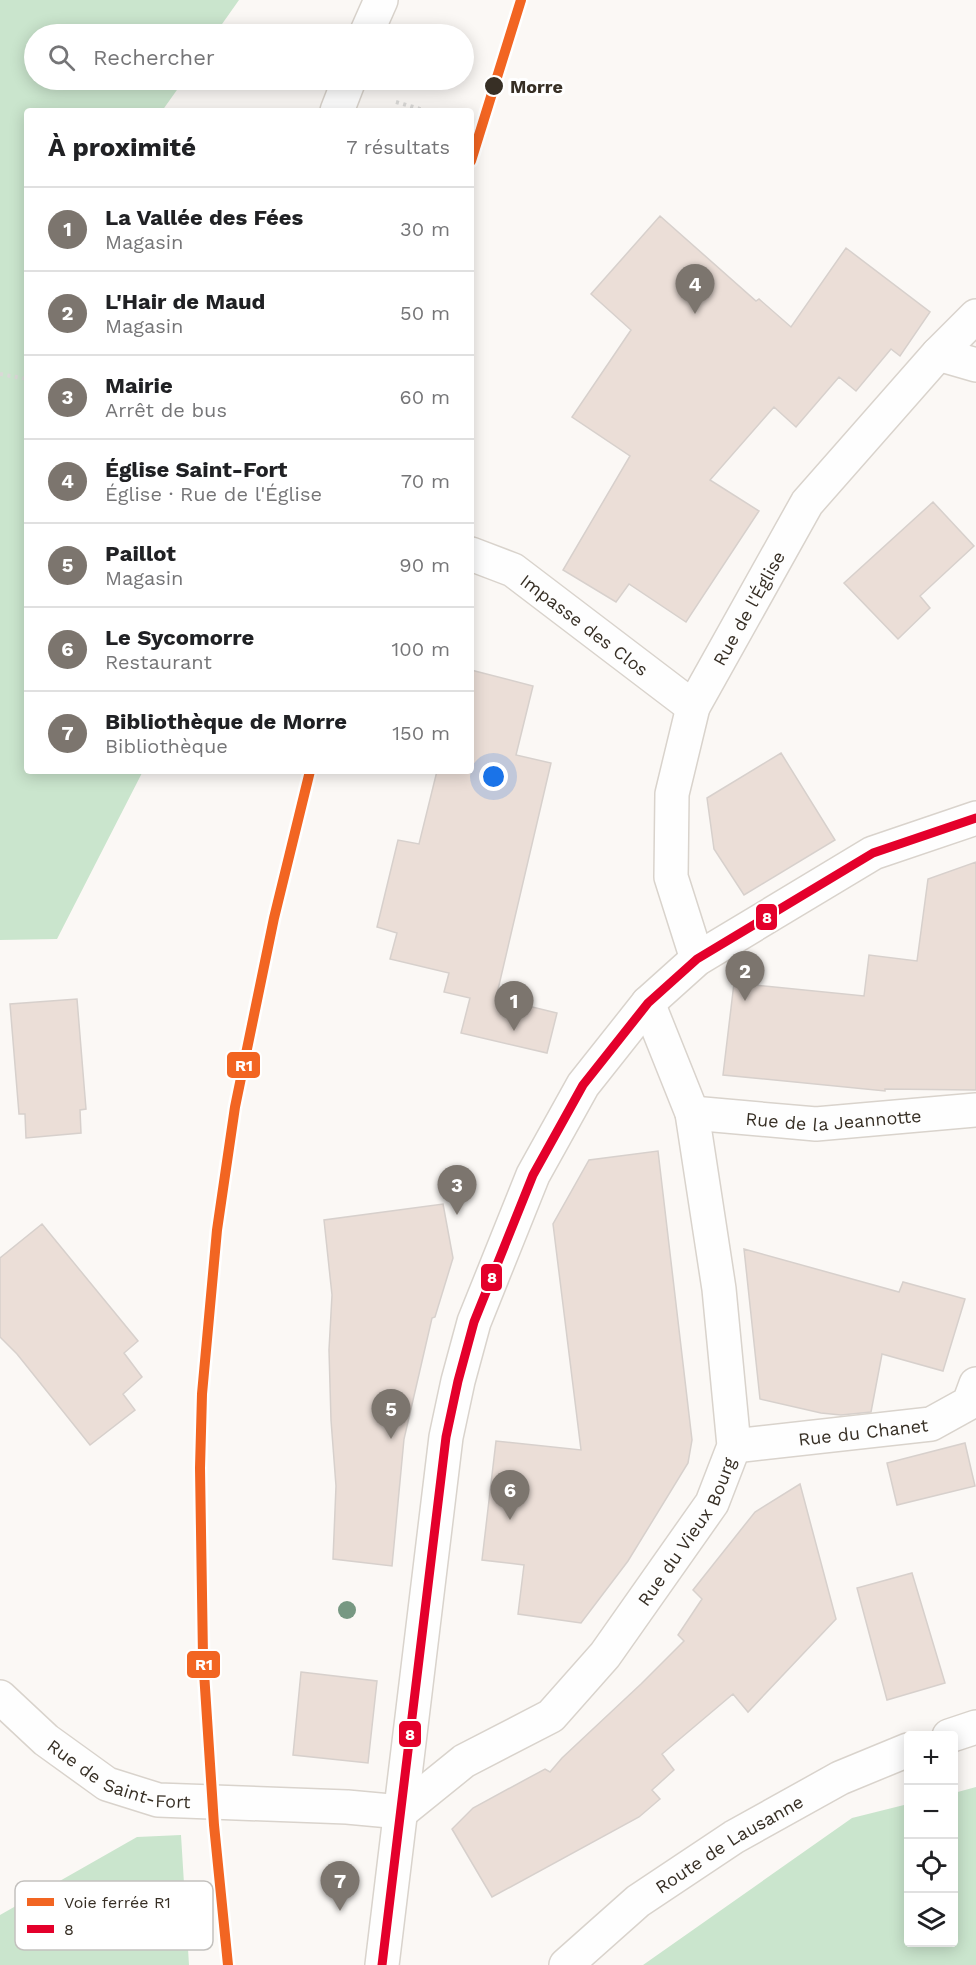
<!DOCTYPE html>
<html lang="fr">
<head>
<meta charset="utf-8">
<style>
  body { margin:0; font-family:"Work Sans",sans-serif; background:#f6f6f6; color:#202124 }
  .controls { position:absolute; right:18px; bottom:18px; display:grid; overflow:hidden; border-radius:6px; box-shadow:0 3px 15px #0003 }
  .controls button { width:54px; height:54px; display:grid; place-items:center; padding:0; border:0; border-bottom:2px solid #e0e0e0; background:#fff; color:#202124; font:30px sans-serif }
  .you { position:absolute; left:494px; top:777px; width:21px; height:21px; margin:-15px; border:4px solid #fff; border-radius:50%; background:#1a73e8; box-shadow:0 0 0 9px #1a73e833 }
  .badge { display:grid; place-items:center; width:39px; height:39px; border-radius:50%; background:#7c756e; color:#fff; font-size:20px; font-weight:700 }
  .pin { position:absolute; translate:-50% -50px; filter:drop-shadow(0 2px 3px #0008) }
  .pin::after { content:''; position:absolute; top:32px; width:21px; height:18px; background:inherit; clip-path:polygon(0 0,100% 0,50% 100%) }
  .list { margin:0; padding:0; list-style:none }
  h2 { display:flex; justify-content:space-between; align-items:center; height:78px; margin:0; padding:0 24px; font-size:26px }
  h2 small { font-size:20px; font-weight:400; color:#757577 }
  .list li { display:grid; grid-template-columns:39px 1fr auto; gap:18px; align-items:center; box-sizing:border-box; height:84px; padding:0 24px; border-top:2px solid #e0e0e0 }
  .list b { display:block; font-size:22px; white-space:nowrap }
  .list p { margin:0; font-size:20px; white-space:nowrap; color:#757577 }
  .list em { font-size:20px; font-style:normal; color:#757577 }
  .icon { flex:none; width:33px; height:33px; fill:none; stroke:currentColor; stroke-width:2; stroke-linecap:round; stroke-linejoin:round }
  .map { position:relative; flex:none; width:976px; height:1965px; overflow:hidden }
  .search { position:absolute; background:#fff; box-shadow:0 3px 15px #0003; left:24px; top:24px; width:450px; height:66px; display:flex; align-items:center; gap:15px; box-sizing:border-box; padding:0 21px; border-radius:33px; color:#757577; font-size:22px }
  .panel { position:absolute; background:#fff; box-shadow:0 3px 15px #0003; left:24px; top:108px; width:450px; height:666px; border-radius:6px }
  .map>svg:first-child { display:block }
  .green { fill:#cae5cd }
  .building { fill:#ebded7; stroke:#d7d0cc; stroke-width:1.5 }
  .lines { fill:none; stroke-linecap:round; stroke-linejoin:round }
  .minor-casing { stroke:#d9d3cc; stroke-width:36 }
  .tertiary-casing { stroke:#d9d3cc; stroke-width:36 }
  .secondary-casing { stroke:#d9d3cc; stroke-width:36 }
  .path { stroke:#dad9d7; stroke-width:4; stroke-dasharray:3 4.5; stroke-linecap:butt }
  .minor { stroke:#fefefe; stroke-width:33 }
  .tertiary { stroke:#fefefe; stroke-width:33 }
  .secondary { stroke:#fefefe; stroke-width:33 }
  .bus-1-casing { stroke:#fff; stroke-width:14 }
  .bus-1 { stroke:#e4002b; stroke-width:9 }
  .rail-1-casing { stroke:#fff; stroke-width:15 }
  .rail-1 { stroke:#f26522; stroke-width:10 }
  .tree { fill:#779882 }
  .stop-dot { fill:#372f25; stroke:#fff; stroke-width:2 }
  .labels { text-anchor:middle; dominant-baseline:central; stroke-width:6; stroke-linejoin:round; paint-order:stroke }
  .stop-label { font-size:18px; font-weight:bold; fill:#372f25; stroke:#fff; text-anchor:start }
  .street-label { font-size:18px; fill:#372f25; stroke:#fff }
  .key { fill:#fff; stroke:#c3c1be; stroke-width:1.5 }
  .key-label { font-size:16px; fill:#372f25 }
  .line-badge { stroke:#fff; stroke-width:2 }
  .badge-label { font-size:16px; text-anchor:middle; font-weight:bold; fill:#fff }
</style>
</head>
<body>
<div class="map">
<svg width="976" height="1965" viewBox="0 0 976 1965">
  <rect width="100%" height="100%" fill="#fbf8f5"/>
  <path class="green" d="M 0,0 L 239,0 L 215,34 L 34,34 L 34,80 L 184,80 L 162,111 L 27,111 L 27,771 L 143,771 L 57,939 L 0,940 Z
    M 976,1787 L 976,1965 L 643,1965 L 852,1818 L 908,1804 L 908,1942 L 954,1942 L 954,1793 Z
    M 181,1835 L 189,1965 L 0,1965 L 0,1915 L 137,1837 Z"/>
  <path class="building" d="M 660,216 L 756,301 L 759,299 L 791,327 L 846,248 L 930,312 L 900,356 L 891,349 L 856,391 L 839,377 L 796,427 L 774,407 L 710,480 L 759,511 L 686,622 L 629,584 L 616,602 L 563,570 L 630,456 L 572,417 L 631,330 L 591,294 Z
    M 933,502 L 974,546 L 920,596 L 930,608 L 898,639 L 844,583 Z
    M 471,670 L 533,686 L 516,755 L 551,763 L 496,998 L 557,1013 L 547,1053 L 461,1033 L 470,998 L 444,992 L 449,973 L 390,959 L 397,933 L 377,927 L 398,840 L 419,844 L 437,771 L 471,771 Z
    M 781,753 L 835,840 L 744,895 L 714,849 L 707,798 Z
    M 976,862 L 976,1090 L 885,1089 L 885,1091 L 723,1075 L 734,983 L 864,996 L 869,955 L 917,961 L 928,879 Z
    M 77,999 L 86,1109 L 80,1110 L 81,1133 L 26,1138 L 25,1114 L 19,1114 L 10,1004 Z
    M 658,1151 L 692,1440 L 688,1463 L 628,1561 L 581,1623 L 518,1614 L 524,1565 L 482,1560 L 496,1441 L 581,1450 L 553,1224 L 589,1160 Z
    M 443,1204 L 453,1258 L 435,1317 L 432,1318 L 404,1439 L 392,1566 L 333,1559 L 336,1486 L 331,1420 L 329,1350 L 332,1295 L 324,1220 Z
    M 42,1224 L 138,1341 L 124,1353 L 142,1377 L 123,1394 L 135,1410 L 90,1445 L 17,1354 L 0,1337 L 0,1258 Z
    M 744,1249 L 899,1292 L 903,1282 L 965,1299 L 943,1371 L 882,1354 L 871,1412 L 841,1415 L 821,1413 L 760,1399 Z
    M 965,1443 L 975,1486 L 897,1505 L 887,1463 Z
    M 800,1484 L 836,1619 L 748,1712 L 733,1694 L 662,1754 L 674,1770 L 652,1790 L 660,1799 L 639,1817 L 492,1897 L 452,1829 L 473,1808 L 545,1769 L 550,1772 L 562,1758 L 641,1684 L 684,1641 L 678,1635 L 702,1599 L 693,1590 L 755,1512 Z
    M 912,1573 L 945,1683 L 887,1700 L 857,1588 Z
    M 301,1672 L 377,1681 L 368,1763 L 293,1755 Z"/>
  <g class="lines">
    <g class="minor-casing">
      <g id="minor">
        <path d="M 366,34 L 381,0"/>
        <path d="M 337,111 L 349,80"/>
        <path d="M 938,354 L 976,365"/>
        <path id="s1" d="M 471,554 L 513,570 L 693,707"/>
        <path id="s2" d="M 697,959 L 671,877 L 672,794 L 693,707 L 807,503 L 938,354 L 976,316"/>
        <path id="s3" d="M 692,1113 L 816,1124 L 976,1110"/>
        <path id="s4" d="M 734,1446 L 931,1424 L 969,1403 L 976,1384"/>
        <path id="s5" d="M 0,1697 L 46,1740 L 107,1784 L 158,1800 L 347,1807 L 401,1812 L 464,1761 L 551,1716 L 605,1655 L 712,1503 L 734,1446 L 719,1289 L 692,1113 L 648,1003"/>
      </g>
    </g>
    <g class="tertiary-casing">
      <path id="tertiary" d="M 382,1965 L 446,1437 L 458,1381 L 474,1322 L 533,1175 L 583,1085 L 648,1003 L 697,959 L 873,853 L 976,818"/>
    </g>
    <g class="secondary-casing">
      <g id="secondary">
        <path d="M 949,1736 L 976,1727"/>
        <path id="s6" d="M 566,1965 L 638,1901 L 734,1837 L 840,1778 L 908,1750"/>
      </g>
    </g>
    <path class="path" d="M 396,102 L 427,111
      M 0,374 L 27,379"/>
    <use href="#minor" class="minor"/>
    <use href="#tertiary" class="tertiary"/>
    <use href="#secondary" class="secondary"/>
    <g class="bus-1-casing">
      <path id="bus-1" d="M 382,1965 L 446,1437 L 458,1381 L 474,1322 L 533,1175 L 583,1085 L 648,1003 L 697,959 L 873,853 L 976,818"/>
    </g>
    <use href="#bus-1" class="bus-1"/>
    <g class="rail-1-casing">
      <path id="rail-1" d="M 471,161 L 521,0
        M 228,1965 L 214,1825 L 203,1657 L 200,1468 L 202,1394 L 217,1230 L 235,1107 L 274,918 L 310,771"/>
    </g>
    <use href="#rail-1" class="rail-1"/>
  </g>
  <circle class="tree" cx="347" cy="1610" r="9"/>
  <circle class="stop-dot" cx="494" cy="86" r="10"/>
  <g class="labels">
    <g class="stop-label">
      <text x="510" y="86">Morre</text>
    </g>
    <g class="street-label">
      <text stroke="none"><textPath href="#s2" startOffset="372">Rue de l'Église</textPath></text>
      <text stroke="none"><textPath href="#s1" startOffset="135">Impasse des Clos</textPath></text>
      <text stroke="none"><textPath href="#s3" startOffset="142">Rue de la Jeannotte</textPath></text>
      <text stroke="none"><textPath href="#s4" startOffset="130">Rue du Chanet</textPath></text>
      <text stroke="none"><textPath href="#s5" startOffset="844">Rue du Vieux Bourg</textPath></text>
      <text stroke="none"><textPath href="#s5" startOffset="146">Rue de Saint-Fort</textPath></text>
      <text stroke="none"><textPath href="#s6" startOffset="204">Route de Lausanne</textPath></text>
    </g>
  </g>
  <rect x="15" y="1881" width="198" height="69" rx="9" class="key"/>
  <rect x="27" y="1898" width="27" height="8" fill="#f26522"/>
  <rect x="27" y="1925" width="27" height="8" fill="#e4002b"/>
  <g class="key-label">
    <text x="64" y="1908">Voie ferrée R1</text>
    <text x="64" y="1935">8</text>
  </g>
  <g class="line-badge">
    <rect x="755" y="903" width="23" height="28" rx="6" fill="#e4002b"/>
    <rect x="226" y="1051" width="35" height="28" rx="6" fill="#f26522"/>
    <rect x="480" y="1263" width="23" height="29" rx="6" fill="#e4002b"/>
    <rect x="186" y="1650" width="35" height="29" rx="6" fill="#f26522"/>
    <rect x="398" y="1720" width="24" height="28" rx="6" fill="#e4002b"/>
  </g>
  <g class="badge-label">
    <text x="767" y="923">8</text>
    <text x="244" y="1071">R1</text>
    <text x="492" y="1283">8</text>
    <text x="204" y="1670">R1</text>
    <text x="410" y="1740">8</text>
  </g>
</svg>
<div class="controls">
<button>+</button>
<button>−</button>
<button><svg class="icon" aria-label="locate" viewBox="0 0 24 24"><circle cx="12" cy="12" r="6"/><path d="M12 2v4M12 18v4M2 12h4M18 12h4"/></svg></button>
<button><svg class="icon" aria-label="layers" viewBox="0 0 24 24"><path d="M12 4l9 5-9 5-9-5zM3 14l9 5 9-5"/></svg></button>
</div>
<div class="you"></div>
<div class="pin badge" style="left:514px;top:1031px">1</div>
<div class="pin badge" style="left:745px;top:1001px">2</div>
<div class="pin badge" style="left:457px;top:1215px">3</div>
<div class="pin badge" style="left:695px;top:314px">4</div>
<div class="pin badge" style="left:391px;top:1439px">5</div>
<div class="pin badge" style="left:510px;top:1520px">6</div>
<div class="pin badge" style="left:340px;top:1911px">7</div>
<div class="search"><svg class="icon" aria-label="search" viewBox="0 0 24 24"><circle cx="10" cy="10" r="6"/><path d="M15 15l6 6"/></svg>Rechercher</div>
<section class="panel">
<h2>À proximité<small>7 résultats</small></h2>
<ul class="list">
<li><span class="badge">1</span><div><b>La Vallée des Fées</b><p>Magasin</p></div><em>30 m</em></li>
<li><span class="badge">2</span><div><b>L'Hair de Maud</b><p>Magasin</p></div><em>50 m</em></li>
<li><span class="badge">3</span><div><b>Mairie</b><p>Arrêt de bus</p></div><em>60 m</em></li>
<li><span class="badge">4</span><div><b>Église Saint-Fort</b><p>Église · Rue de l'Église</p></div><em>70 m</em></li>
<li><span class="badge">5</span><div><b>Paillot</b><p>Magasin</p></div><em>90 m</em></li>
<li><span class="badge">6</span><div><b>Le Sycomorre</b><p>Restaurant</p></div><em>100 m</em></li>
<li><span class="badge">7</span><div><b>Bibliothèque de Morre</b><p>Bibliothèque</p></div><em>150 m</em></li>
</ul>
</section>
</div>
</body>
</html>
